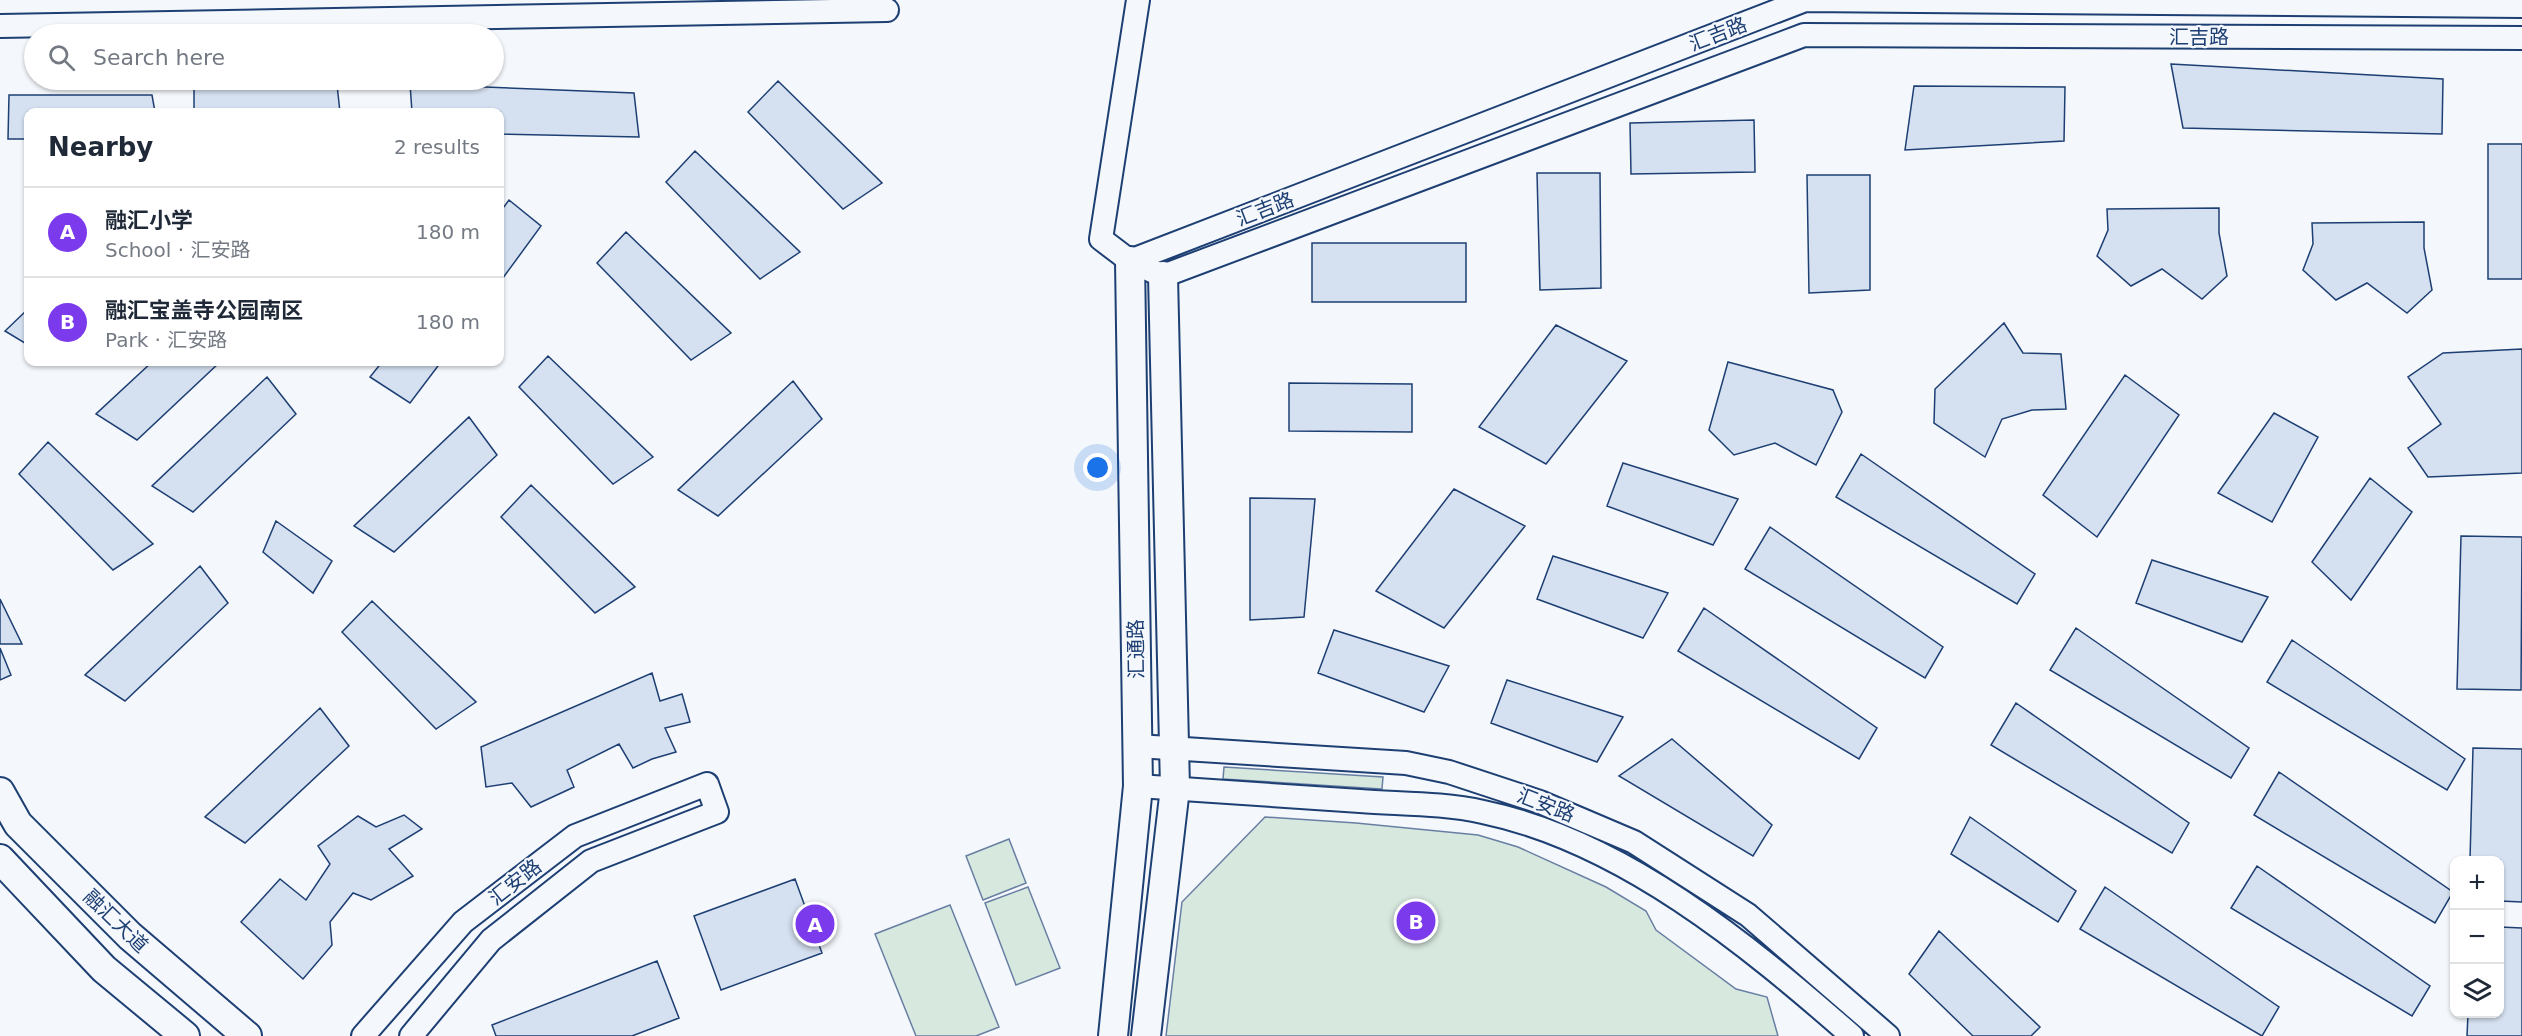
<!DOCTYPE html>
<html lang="en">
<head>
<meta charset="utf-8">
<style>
  body { margin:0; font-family:"DejaVu Sans","Noto Sans SC",sans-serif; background:#f6f6f7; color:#1f2937 }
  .controls { position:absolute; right:18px; bottom:18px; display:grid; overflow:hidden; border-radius:12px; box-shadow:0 2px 4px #0004 }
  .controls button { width:54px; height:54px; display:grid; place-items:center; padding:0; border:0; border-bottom:2px solid #e0e1e3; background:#fff; color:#1f2937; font:30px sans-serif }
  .you { position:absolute; left:1098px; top:468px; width:21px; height:21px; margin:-15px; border:4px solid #fff; border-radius:50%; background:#1a73e8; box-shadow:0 0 0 9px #1a73e833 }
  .badge { display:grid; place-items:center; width:39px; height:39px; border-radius:50%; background:#7c3aed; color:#fff; font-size:20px; font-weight:700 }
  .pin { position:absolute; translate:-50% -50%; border:3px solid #fff; box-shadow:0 2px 6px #0006 }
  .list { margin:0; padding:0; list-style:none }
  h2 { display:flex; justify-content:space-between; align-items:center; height:78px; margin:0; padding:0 24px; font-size:26px }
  h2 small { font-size:20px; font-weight:400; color:#747a83 }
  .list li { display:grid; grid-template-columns:39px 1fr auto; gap:18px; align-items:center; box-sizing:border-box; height:90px; padding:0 24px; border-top:2px solid #e0e1e3 }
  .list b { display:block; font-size:22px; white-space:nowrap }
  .list p { margin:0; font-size:20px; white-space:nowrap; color:#747a83 }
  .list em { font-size:20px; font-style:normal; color:#747a83 }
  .icon { flex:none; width:33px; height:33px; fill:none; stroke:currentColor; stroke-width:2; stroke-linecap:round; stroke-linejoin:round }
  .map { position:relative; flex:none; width:2522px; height:1036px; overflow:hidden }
  .search { position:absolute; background:#fff; box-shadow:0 2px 4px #0004; left:24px; top:24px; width:480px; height:66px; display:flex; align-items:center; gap:15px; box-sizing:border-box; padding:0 21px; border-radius:33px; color:#747a83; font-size:22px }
  .panel { position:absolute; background:#fff; box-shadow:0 2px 4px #0004; left:24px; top:108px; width:480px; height:258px; border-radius:12px }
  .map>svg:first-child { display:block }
  .green { fill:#d7e8df; stroke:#687fa3; stroke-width:1.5 }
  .building { fill:#d5e0f0; stroke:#1d3f73; stroke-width:1.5 }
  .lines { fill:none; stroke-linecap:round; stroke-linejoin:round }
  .minor-casing { stroke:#1d3f73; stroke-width:26 }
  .major-casing { stroke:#1d3f73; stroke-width:32 }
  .minor { stroke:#f4f7fb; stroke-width:22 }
  .major { stroke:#f4f7fb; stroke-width:28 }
  .labels { text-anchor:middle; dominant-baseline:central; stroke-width:4.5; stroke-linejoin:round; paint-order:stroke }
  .street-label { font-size:20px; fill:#1d3f73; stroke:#f4f7fb }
</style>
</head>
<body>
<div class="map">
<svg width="2522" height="1036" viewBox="0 0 2522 1036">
  <rect width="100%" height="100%" fill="#f4f7fb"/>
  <path class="green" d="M 1224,767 L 1383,777 L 1382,789 L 1223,779 Z
    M 1265,817 L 1356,823 L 1478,835 L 1518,847 L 1606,887 L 1646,911 L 1656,930 L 1736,989 L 1767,997 L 1778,1036 L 1166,1036 L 1182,902 Z
    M 1009,839 L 1026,883 L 983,900 L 966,856 Z
    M 1028,887 L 1060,968 L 1016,985 L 985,903 Z
    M 950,905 L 999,1027 L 976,1036 L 916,1036 L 875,934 Z"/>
  <path class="building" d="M 2171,64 L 2443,79 L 2442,134 L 2183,128 Z
    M 778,81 L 882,183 L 843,209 L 748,112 Z
    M 410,84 L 634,93 L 639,137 L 500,134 L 500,112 L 412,112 Z
    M 194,85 L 337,85 L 340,112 L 194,112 Z
    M 1914,86 L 2065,87 L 2064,141 L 1905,150 Z
    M 9,95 L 152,95 L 155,112 L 28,112 L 28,139 L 8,139 Z
    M 1754,120 L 1755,172 L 1631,174 L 1630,123 Z
    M 2488,144 L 2522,144 L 2522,279 L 2488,279 Z
    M 695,151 L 800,252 L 760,279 L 666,182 Z
    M 1537,173 L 1600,173 L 1601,288 L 1540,290 Z
    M 1807,175 L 1870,175 L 1870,290 L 1809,293 Z
    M 509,200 L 541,226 L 500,282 L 500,212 Z
    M 2219,208 L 2219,233 L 2227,276 L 2202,299 L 2162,269 L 2131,286 L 2097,256 L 2108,230 L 2107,209 Z
    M 2424,222 L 2424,248 L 2432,290 L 2407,313 L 2367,283 L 2336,300 L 2303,270 L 2313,244 L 2312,223 Z
    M 626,232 L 731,333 L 691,360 L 597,263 Z
    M 1312,243 L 1466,243 L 1466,302 L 1312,302 Z
    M 28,309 L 28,345 L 5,331 Z
    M 2004,323 L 2023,353 L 2061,354 L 2066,409 L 2032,410 L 2002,419 L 1985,457 L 1934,423 L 1935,389 Z
    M 1556,325 L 1627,361 L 1546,464 L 1479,427 Z
    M 2522,349 L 2522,473 L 2428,477 L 2408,448 L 2441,424 L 2408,377 L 2443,353 Z
    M 548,356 L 653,457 L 613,484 L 519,387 Z
    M 152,362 L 220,362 L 137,440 L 96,414 Z
    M 382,362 L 441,362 L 410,403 L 370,377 Z
    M 1728,362 L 1833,390 L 1842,412 L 1816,465 L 1775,443 L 1734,455 L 1709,430 Z
    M 2125,375 L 2179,415 L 2097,537 L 2043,495 Z
    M 267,377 L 296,414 L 193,512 L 152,486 Z
    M 793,381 L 822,419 L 718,516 L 678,490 Z
    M 1289,383 L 1412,384 L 1412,432 L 1289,431 Z
    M 2274,413 L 2318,437 L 2272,522 L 2218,493 Z
    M 469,417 L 497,455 L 394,552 L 354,526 Z
    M 48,442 L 153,544 L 113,570 L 19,474 Z
    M 1861,454 L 2035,574 L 2017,604 L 1836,497 Z
    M 1623,463 L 1738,499 L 1713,545 L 1607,506 Z
    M 2370,478 L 2412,512 L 2351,600 L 2312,562 Z
    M 531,485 L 635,587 L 595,613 L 501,517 Z
    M 1454,489 L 1525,526 L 1444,628 L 1376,591 Z
    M 1250,498 L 1315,499 L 1304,617 L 1250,620 Z
    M 276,521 L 332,561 L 313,593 L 263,552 Z
    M 1770,527 L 1943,647 L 1925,678 L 1745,569 Z
    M 2461,536 L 2522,537 L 2521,690 L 2457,689 Z
    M 1553,556 L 1668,593 L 1643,638 L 1537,599 Z
    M 2152,560 L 2268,597 L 2242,642 L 2136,603 Z
    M 200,566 L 228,603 L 125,701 L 85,675 Z
    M 0,599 L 22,644 L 0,644 Z
    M 372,601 L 476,702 L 436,729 L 342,632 Z
    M 1704,608 L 1877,728 L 1859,759 L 1678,651 Z
    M 2076,628 L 2249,748 L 2231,778 L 2050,670 Z
    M 1334,630 L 1449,666 L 1424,712 L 1318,673 Z
    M 2292,640 L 2465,759 L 2447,790 L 2267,682 Z
    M 0,648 L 11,675 L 0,680 Z
    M 652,673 L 660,701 L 682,694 L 690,722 L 665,728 L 676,752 L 652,759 L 633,768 L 619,744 L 567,770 L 574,787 L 531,807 L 512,783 L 486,787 L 481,747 Z
    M 1507,680 L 1623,717 L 1597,762 L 1491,723 Z
    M 2016,703 L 2189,823 L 2172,853 L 1991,745 Z
    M 320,708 L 349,746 L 245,843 L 205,817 Z
    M 1672,739 L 1772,825 L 1753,856 L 1619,776 Z
    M 2473,748 L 2522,749 L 2522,902 L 2500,901 L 2500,860 L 2470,860 Z
    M 2279,772 L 2453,892 L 2435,923 L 2254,815 Z
    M 404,815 L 422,829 L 389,849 L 413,876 L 371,900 L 353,893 L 330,922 L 332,945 L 303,979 L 241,922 L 280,879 L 306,900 L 330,864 L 318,846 L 358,816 L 376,827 Z
    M 1970,817 L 2076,891 L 2058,922 L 1951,854 Z
    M 2257,866 L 2430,986 L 2412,1016 L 2231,908 Z
    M 795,879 L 822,953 L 721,990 L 694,916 Z
    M 2105,887 L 2279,1007 L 2262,1036 L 2080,929 Z
    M 2500,927 L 2522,928 L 2522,1036 L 2467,1036 L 2468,1014 L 2500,1014 Z
    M 1939,931 L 2040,1027 L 2031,1036 L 1973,1036 L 1909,974 Z
    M 657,961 L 679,1018 L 632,1036 L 496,1036 L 492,1025 Z"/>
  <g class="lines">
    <g class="minor-casing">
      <path id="minor" d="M 1138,0 L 1101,239 L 1130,261 L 1163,276 L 1804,35 L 2522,38
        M 0,26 L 887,10
        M 1130,261 L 1805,0 L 2522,6
        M 1137,746 L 1406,763 L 1449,772 L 1540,802 L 1634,842 L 1748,915 L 1888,1036
        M 1138,786 C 1212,791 1286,796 1360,801 C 1400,804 1443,803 1483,812 C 1622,841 1747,944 1852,1036
        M 363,1036 L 463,922 L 575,836 L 707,784 L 717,812 L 591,861 L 491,940 L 411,1036"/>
    </g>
    <g class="major-casing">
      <path id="major" d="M 0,792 L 18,824 L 130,936 L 247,1036
        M 0,859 L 104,969 L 185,1036
        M 1113,1036 L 1138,786 L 1130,261
        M 1146,1036 L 1175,788 L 1163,276"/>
    </g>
    <use href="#minor" class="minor"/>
    <use href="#major" class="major"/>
  </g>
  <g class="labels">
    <g class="street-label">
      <text transform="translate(1718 34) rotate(-21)">汇吉路</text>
      <text x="2199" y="37">汇吉路</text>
      <text transform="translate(1265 209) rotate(-21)">汇吉路</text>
      <text transform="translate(1136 649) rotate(-91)">汇通路</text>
      <text transform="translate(1546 805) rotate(21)">汇安路</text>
      <text transform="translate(515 882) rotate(-38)">汇安路</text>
      <text transform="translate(116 921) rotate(44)">融汇大道</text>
    </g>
  </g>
</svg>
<div class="controls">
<button>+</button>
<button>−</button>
<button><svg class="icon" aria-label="layers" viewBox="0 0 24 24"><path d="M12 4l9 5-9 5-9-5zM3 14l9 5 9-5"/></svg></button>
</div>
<div class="you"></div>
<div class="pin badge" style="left:815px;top:924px">A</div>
<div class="pin badge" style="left:1416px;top:921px">B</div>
<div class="search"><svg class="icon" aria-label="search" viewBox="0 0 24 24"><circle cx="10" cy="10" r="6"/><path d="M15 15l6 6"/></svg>Search here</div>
<section class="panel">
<h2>Nearby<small>2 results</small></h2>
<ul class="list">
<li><span class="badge">A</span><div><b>融汇小学</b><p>School · 汇安路</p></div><em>180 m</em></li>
<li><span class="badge">B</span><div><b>融汇宝盖寺公园南区</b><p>Park · 汇安路</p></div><em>180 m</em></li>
</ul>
</section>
</div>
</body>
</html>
